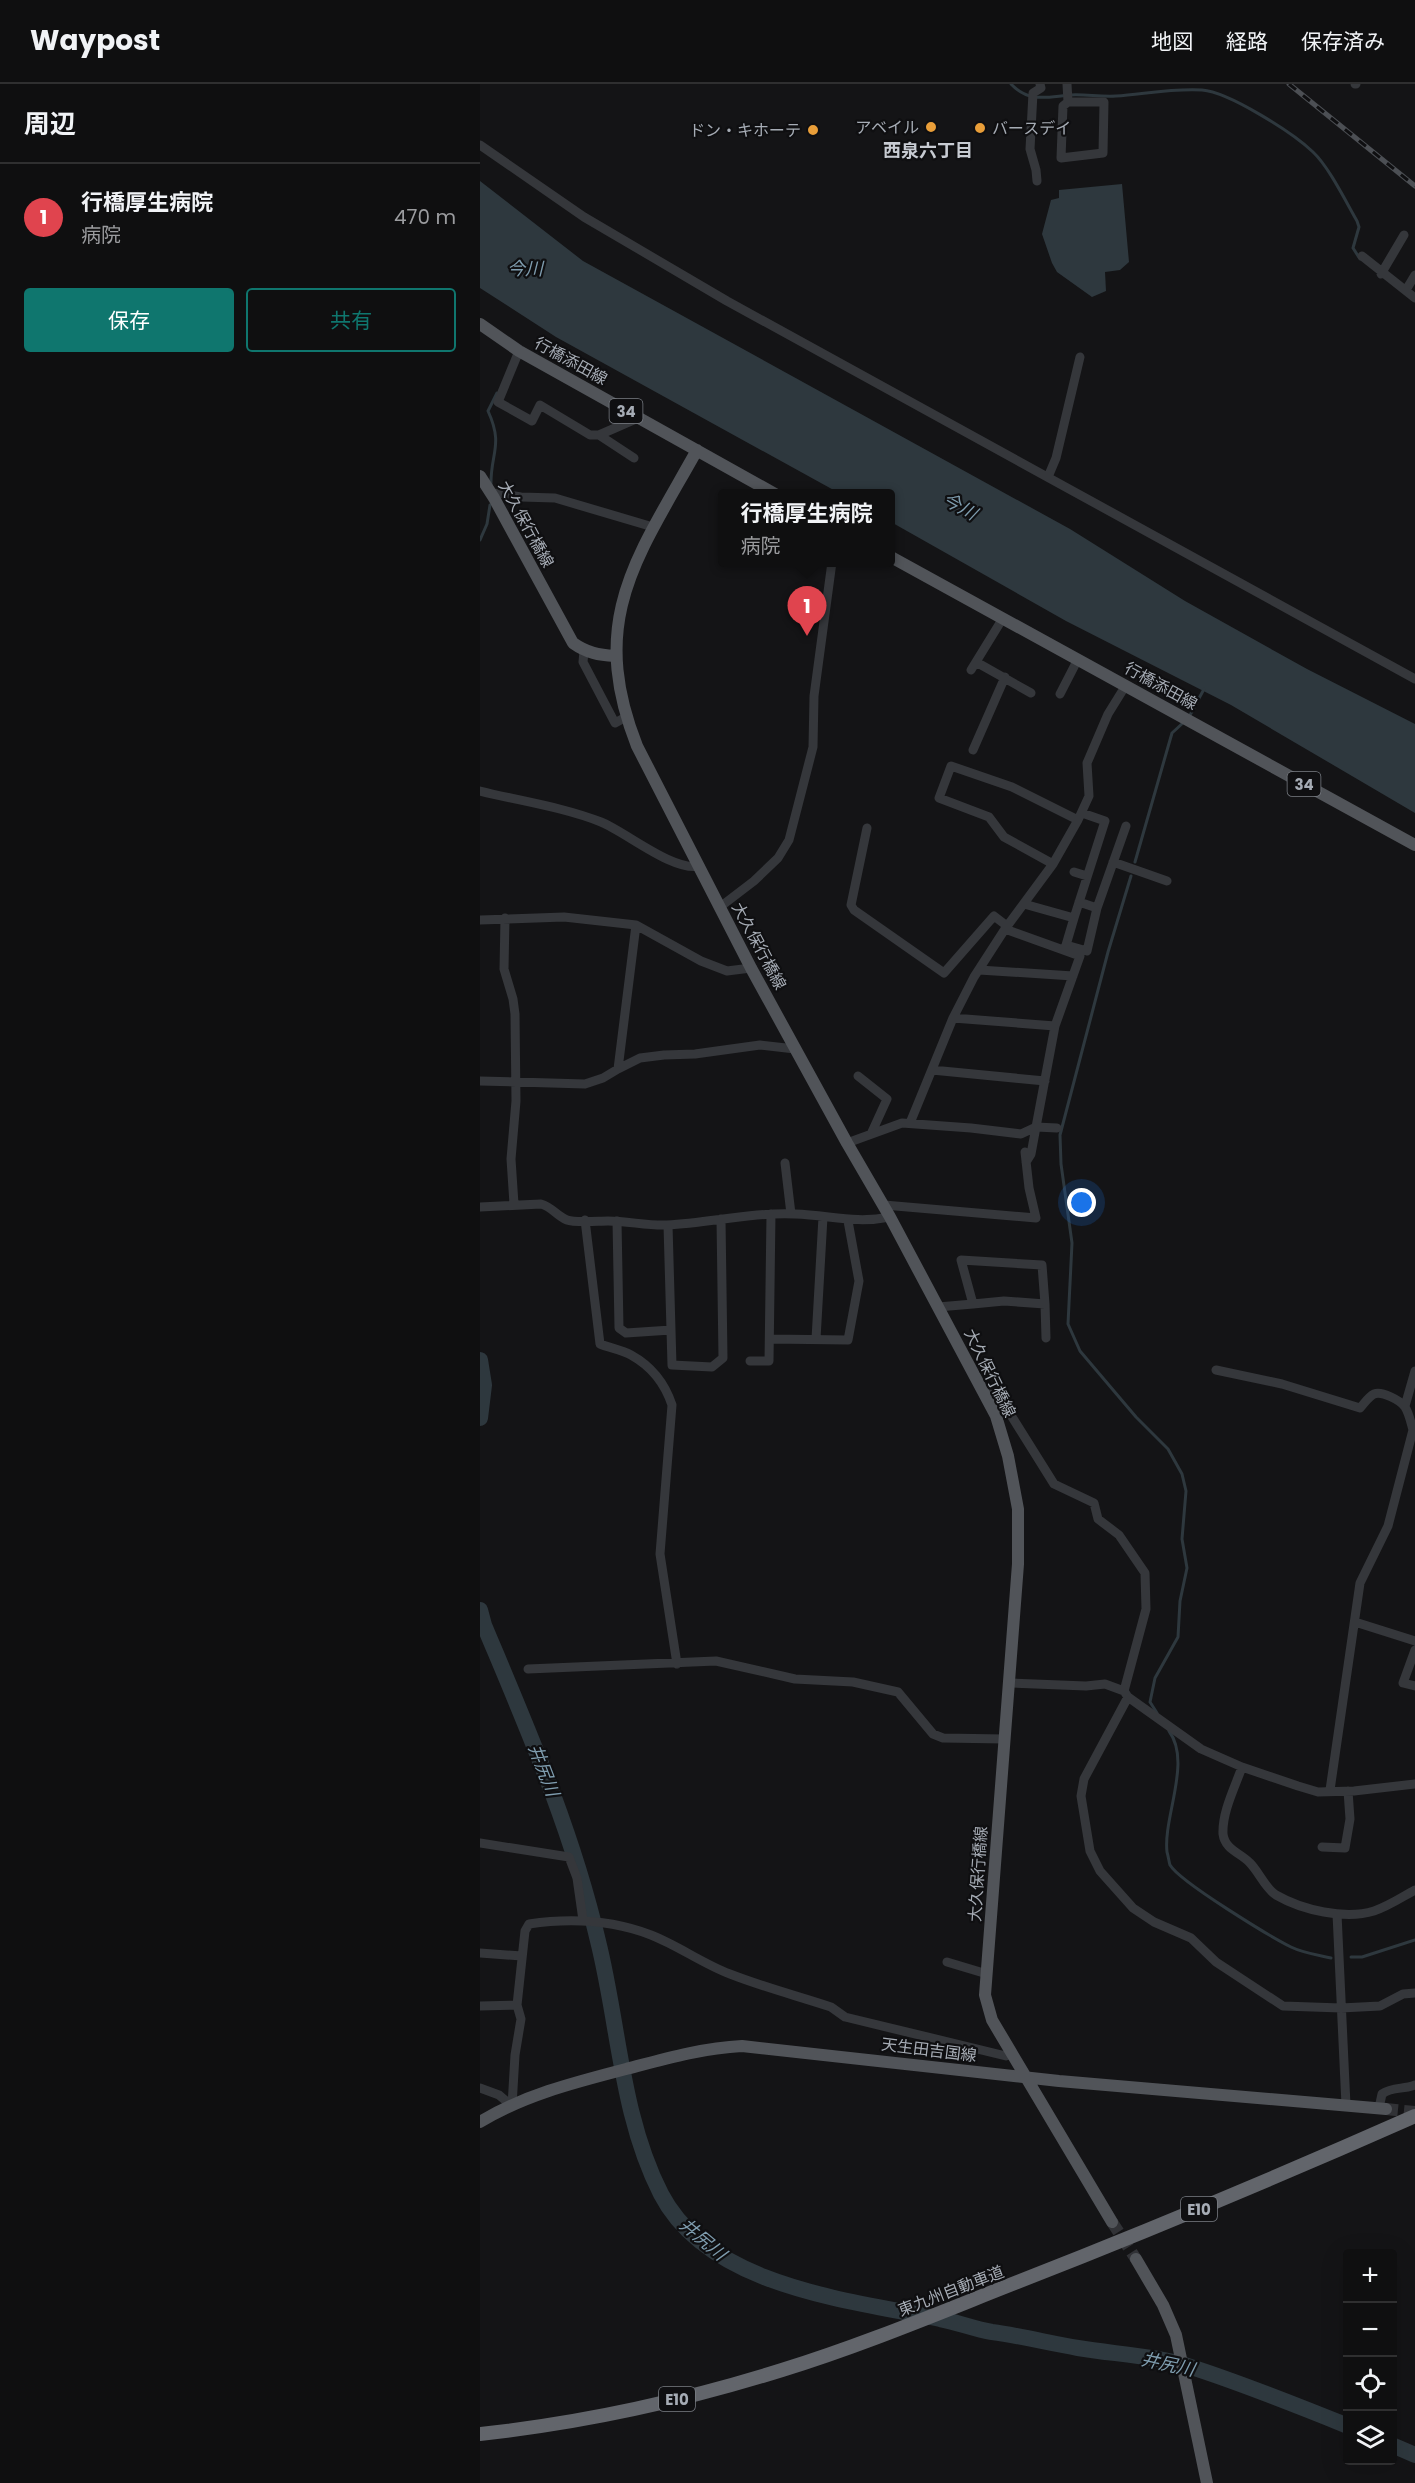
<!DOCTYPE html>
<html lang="ja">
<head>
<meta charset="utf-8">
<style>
  body { margin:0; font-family:Poppins,"Noto Sans JP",sans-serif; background:#181819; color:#f1f3f6 }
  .controls { position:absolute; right:18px; bottom:18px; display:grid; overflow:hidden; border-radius:6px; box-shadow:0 6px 24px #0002 }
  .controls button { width:54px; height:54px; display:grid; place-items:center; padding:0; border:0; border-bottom:2px solid #2f2f30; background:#0f0f10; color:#f1f3f6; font:30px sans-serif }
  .you { position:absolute; left:602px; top:1119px; width:21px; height:21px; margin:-15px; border:4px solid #fff; border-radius:50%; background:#1a73e8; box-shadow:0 0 0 9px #1a73e833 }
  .badge { display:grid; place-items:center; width:39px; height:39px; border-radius:50%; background:#0f766e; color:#fff; font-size:20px; font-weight:700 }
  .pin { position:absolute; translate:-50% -50px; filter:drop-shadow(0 2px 3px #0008) }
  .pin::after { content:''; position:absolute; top:32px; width:21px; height:18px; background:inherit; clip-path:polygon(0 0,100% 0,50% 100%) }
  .popup { position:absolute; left:238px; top:405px; width:177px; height:78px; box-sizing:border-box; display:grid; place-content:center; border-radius:6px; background:#0f0f10; filter:drop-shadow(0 2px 4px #0005); font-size:20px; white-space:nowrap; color:#9b9c9f }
  .popup b { font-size:22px; color:#f1f3f6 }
  .popup::after { content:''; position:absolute; left:50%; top:100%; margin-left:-12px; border:12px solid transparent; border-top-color:#0f0f10 }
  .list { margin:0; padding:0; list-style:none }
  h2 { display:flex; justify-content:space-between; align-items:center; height:78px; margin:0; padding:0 24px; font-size:26px }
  h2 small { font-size:20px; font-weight:400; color:#9b9c9f }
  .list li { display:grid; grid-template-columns:39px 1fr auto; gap:18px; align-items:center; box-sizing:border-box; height:108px; padding:0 24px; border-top:2px solid #2f2f30 }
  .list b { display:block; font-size:22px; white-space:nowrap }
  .list p { margin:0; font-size:20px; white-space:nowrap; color:#9b9c9f }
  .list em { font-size:20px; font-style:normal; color:#9b9c9f }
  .actions { display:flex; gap:12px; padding:18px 24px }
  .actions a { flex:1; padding:14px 0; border:2px solid #0f766e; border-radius:6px; text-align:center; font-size:21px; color:#0f766e }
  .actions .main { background:#0f766e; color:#fff }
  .icon { flex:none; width:33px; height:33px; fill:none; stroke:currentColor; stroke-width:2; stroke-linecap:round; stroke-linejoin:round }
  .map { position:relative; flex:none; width:935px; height:2399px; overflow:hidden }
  header { display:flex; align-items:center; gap:36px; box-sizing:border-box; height:84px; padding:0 30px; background:#0f0f10; border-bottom:2px solid #2f2f30 }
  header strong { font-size:28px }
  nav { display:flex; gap:33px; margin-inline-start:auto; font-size:21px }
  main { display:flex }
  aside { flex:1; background:#0f0f10 }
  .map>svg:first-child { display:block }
  .water { fill:#2e383e }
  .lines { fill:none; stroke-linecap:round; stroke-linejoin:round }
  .stream { stroke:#2e383e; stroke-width:3 }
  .river { stroke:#2e383e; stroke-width:16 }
  .major-tunnel { stroke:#313236; stroke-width:12; stroke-dasharray:12 6; stroke-linecap:butt }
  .minor { stroke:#35373b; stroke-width:9 }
  .major { stroke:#515459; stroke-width:12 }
  .highway { stroke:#62656b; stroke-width:14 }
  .rail-casing { stroke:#4c4f54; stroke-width:5 }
  .rail { stroke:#0f0f11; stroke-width:3; stroke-dasharray:9; stroke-linecap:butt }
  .poi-dot { fill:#e99e39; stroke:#0f0f11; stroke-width:2 }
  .labels { text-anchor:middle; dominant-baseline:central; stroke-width:4.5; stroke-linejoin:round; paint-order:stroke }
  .shield { fill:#0f0f11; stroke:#797d84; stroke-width:1.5 }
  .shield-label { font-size:15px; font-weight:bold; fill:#a6acb5 }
  .poi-label { font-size:16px; fill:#a6acb5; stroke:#0f0f11; text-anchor:end }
  .street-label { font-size:16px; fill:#a6acb5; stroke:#0f0f11 }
  .neighbourhood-label { font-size:18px; font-weight:bold; fill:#c7cbd2; stroke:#0f0f11 }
  .water-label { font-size:18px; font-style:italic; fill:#7f9daf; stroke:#0f0f11 }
</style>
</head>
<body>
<header>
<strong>Waypost</strong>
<nav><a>地図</a><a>経路</a><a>保存済み</a></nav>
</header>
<main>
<aside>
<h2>周辺<small></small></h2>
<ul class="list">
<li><span class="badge" style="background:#e0444e">1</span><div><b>行橋厚生病院</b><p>病院</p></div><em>470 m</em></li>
</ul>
<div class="actions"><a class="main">保存</a><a>共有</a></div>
</aside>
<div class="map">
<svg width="935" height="2399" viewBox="0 0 935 2399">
  <rect width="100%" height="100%" fill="#141416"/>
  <path class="water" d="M 0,97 L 103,177 L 590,445 L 705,517 L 827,585 L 935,640 L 935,729 L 751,621 L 586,537 L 411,438 L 411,410 L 359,409 L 76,253 L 0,204 Z
    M 642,100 L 649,178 L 640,186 L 625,188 L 626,207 L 612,213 L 577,188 L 572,179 L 562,150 L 571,116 L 579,114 L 579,106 Z"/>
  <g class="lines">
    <path class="stream" d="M 531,0 C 549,19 566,13 590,11 C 605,10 620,13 636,12 C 664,10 694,4 722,6 C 749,8 813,49 833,68 C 849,83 866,118 877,137 L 879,143 L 873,164 L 880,175
      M 11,402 C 10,369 24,362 8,327 L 17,309
      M 0,456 L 7,440 L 10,421
      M 709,633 L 724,605
      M 655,778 L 692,649 L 704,638
      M 651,792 L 628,868 L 580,1051 L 581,1080 L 592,1159 L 588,1240 L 600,1267 L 656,1333 L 688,1365 L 702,1390 L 706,1407 L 702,1455 L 707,1484 L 700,1517 L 698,1553 L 675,1594 L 670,1618 L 677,1629
      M 689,1647 C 712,1678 683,1733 687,1768 C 688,1771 689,1778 690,1781 C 700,1798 791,1853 811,1863 C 823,1869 838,1871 851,1874
      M 871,1873 L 882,1873 L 935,1856"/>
    <path class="river" d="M 0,1276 L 4,1301 L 0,1334
      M 0,1526 L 4,1541 C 48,1646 92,1746 118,1857 C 139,1941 141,2032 181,2110 C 229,2203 369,2216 460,2235 C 477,2238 494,2245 512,2248 C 541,2252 569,2259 598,2264 C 633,2270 678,2272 711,2283 C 764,2300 816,2321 868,2342
      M 912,2361 L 935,2371"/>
    <path class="major-tunnel" d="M 906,2025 L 935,2028
      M 632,2138 L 656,2175"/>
    <path class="minor" d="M 587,0 L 588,18 L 583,22 L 581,74 L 623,69 L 624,18 L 588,18
      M 875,0 L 876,0
      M 0,61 L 104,133 L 247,217 L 935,595
      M 557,97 L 556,86 L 550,65 L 553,9 L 561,4 L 560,0
      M 882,172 L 935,214
      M 901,190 L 924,151
      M 926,206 L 935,191
      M 39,267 L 18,318 L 52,337 L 60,321 L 110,351 L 119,351 L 158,334
      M 119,351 L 154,374
      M 568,393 L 576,374 L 600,273
      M 14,414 L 17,409 L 41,413 L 75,414 L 173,443
      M 104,567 L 103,578 L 135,639 L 146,633
      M 496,578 L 551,609
      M 491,586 L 523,534
      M 580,610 L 598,575
      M 493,666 L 525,593
      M 0,707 C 40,717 83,723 121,738 C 146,748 193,788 220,782
      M 387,744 L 371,821 L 374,826 L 464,889 L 514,832 L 527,842
      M 633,778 L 687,797
      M 573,780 L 524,753 L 509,733 L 459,714 L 471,682 L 532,703 L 598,736
      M 594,788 L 607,792
      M 544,820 L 594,834 L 625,737 L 602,729
      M 240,823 L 274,797 L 298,774 L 309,756 L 333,663 L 334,612 L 352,478
      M 617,824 L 646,742
      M 25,834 L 24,885 L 33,915 L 35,930 L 36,1017 L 31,1075 L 34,1120
      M 594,834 L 586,861 L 607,867 L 617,824 L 599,818
      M 0,836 L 84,833 L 156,841 L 221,877 L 247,887 L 271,884
      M 499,886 L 593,892
      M 473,934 L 575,942
      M 138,985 L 160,974 L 184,971 L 215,970 L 280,961 L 315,965
      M 452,986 L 565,997
      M 378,992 L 407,1015 L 391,1050
      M 0,997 L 105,1000 L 123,994 L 138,985 L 156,841
      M 430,1039 L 473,934 L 494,893 L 525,845 L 573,780 L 598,736 L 609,712 L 607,679 L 628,630 L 646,601
      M 367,1059 L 422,1039 L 491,1044 L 541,1050 L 556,1043 L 575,942 L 600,872 L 525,845
      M 546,1078 L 551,1070 L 556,1043 L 577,1044
      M 305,1079 L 311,1130
      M 404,1121 L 556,1134 L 549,1104 L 545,1068
      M 0,1123 L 61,1120 C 72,1123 77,1132 87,1136 C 95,1139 118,1137 128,1137 C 148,1137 168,1142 187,1141 C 230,1139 272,1128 315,1130 C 350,1131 374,1140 410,1133
      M 105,1136 L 120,1260 C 130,1264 142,1266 151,1271 C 171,1282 185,1300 192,1321 L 180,1470 L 197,1580
      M 137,1137 L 139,1244 L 146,1249 L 191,1246
      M 188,1141 L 192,1281 L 232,1283 L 243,1274 L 241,1135
      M 565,1220 L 566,1254
      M 458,1223 L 493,1220 L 481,1176 L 562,1181 L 565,1220 L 524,1217 L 493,1220
      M 290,1255 L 368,1256 L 379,1197 L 368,1137
      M 336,1255 L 343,1133
      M 270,1277 L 289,1277 L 291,1130
      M 736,1286 L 802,1300 L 880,1324 C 884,1320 888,1313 894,1310 C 902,1307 920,1316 925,1323 C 929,1329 931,1339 933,1346 L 908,1442 L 880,1499 L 850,1706
      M 504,1309 L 519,1312 L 574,1400 L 614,1419 L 618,1435 L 639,1451 L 665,1489 L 666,1525 L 644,1607
      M 925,1322 L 935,1287
      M 875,1538 L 935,1557
      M 935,1566 L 923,1599 L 935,1602
      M 48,1585 L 236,1577 L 315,1595 L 373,1598 L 418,1608 L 453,1650 L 463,1654 L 524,1655
      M 529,1599 L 606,1602 L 625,1600 L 644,1607 L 648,1613 L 721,1665 L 762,1683 L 818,1702 L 838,1708 L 874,1707 L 935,1700
      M 648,1613 L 604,1695 L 601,1712 L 610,1767 L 620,1787 L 653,1824 L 674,1838 L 711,1854 L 736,1878 L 803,1922 L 861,1924 L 900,1922 L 923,1910 L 935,1909
      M 762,1683 C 755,1703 742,1728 743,1750 C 745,1766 761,1769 770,1779 C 779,1788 785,1804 796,1811 C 822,1826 865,1836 894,1827 C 909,1822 922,1813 935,1806
      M 0,1759 L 89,1773 L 97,1794 L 103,1836
      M 842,1763 L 865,1764 L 870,1735 L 868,1707
      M 857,1830 L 866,2021
      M 0,1869 L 42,1872
      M 467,1878 L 507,1890
      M 0,1922 L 37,1921
      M 0,2004 L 19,2011 L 32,2022
      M 32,2022 L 35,1971 L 41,1935 L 37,1921 L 45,1847 L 49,1840 C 90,1834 132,1836 171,1851 C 199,1862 223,1880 250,1890 C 283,1903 318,1912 351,1923 L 365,1933 L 526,1972 L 532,1968
      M 899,2024 L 902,2010 C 913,2002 923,2006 935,2001"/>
    <path class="major" d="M 0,240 L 39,267 L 295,410
      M 217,366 C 157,474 107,535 157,662 L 271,884 L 367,1059 L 410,1133 L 516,1332 L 528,1372 L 538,1425 L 538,1480 L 505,1911 L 512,1936 L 632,2138
      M 0,392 L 14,414 L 93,559 C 107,569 119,571 135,572
      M 411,473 L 935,761
      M 0,2038 C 44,2011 96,1998 146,1985 C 184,1975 222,1964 262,1962 L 579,1997 L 906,2025
      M 656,2175 L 683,2221 L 696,2251 L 727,2399"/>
    <path class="highway" d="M 0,2350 C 102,2339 203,2317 302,2286 C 383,2261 461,2228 540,2197 C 673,2145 804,2090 935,2032"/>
    <g class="rail-casing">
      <path id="rail" d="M 809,0 L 935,102"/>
    </g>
    <use href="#rail" class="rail"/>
  </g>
  <g class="poi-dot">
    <circle cx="451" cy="43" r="6"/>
    <circle cx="500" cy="44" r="6"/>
    <circle cx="333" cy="46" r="6"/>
  </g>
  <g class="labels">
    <g class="shield">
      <rect x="129.5" y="315" width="33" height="24" rx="4.5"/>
      <rect x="807.5" y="688" width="33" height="24" rx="4.5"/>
      <rect x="701" y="2113" width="36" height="24" rx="4.5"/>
      <rect x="179" y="2303" width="36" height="24" rx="4.5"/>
    </g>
    <g class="shield-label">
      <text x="146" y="327">34</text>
      <text x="824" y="700">34</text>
      <text x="719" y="2125">E10</text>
      <text x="197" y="2315">E10</text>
    </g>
    <g class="poi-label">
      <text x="439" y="43">アベイル</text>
      <text x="512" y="44" text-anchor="start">バースデイ</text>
      <text x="321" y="46">ドン・キホーテ</text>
    </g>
    <g class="street-label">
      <text transform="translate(91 277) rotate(29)">行橋添田線</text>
      <text transform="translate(46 440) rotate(61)">大久保行橋線</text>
      <text transform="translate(681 602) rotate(29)">行橋添田線</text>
      <text transform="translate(279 862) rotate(62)">大久保行橋線</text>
      <text transform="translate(510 1289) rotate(64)">大久保行橋線</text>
      <text transform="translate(498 1790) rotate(-86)">大久保行橋線</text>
      <text transform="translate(449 1966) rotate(7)">天生田吉国線</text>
      <text transform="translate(471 2207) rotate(-21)">東九州自動車道</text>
    </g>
    <g class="neighbourhood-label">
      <text x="448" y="66">西泉六丁目</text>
    </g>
    <g class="water-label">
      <text x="45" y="184">今川</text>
      <text transform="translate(480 422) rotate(29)">今川</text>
      <text transform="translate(64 1686) rotate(69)">井尻川</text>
      <text transform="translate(223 2155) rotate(40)">井尻川</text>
      <text transform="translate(688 2280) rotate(12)">井尻川</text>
    </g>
  </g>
</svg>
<div class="controls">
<button>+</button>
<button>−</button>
<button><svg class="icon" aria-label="locate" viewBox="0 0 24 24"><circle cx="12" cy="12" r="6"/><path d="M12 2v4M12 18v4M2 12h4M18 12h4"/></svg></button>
<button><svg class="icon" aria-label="layers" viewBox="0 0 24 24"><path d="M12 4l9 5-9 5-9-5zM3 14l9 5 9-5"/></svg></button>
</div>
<div class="you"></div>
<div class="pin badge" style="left:327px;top:552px;background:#e0444e">1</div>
<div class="popup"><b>行橋厚生病院</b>病院</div>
</div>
</main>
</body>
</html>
